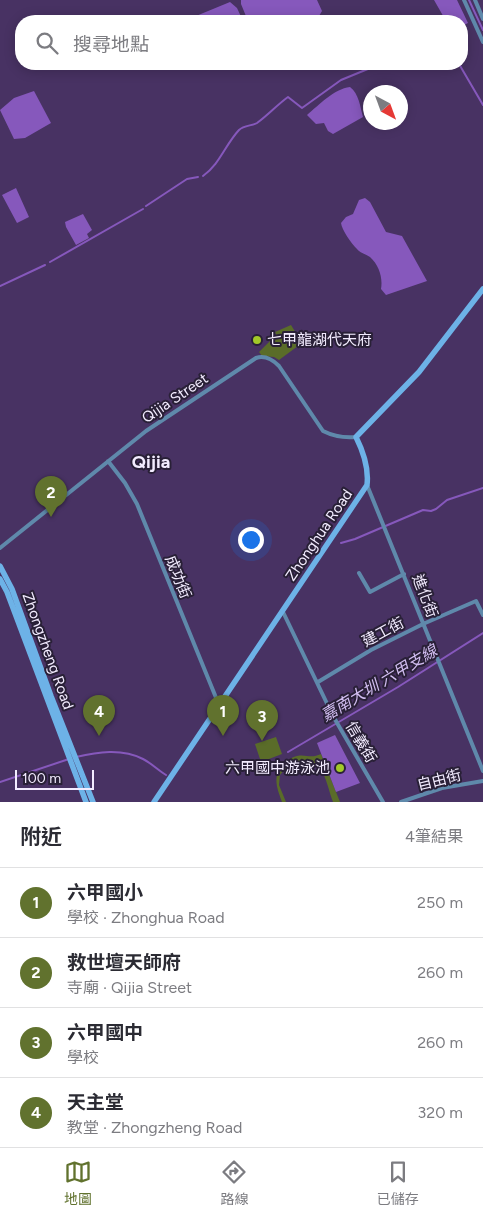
<!DOCTYPE html>
<html lang="zh-TW">
<head>
<meta charset="utf-8">
<style>
  body { margin:0; font-family:Figtree,"Noto Sans TC",sans-serif; background:#f2f2f3; color:#2b2b33 }
  .compass { position:absolute; left:363px; top:85px; width:45px; height:45px; border-radius:50%; background:#fff; box-shadow:0 2px 12px #0003; rotate:139deg }
  .scale { position:absolute; left:15px; bottom:12px; width:79px; box-sizing:border-box; padding-left:5px; border:2px solid #f3ecff; border-top:0; font-size:14px; line-height:18px; white-space:nowrap; color:#f3ecff; -webkit-text-stroke:4px #292037; paint-order:stroke }
  .you { position:absolute; left:250px; top:539px; width:18px; height:18px; margin:-12px; border:4px solid #fff; border-radius:50%; background:#1a73e8; box-shadow:0 0 0 8px #1a73e833 }
  .badge { display:grid; place-items:center; width:32px; height:32px; border-radius:50%; background:#61722e; color:#fff; font-size:16px; font-weight:700 }
  .pin { position:absolute; translate:-50% -41px; filter:drop-shadow(0 1px 2px #0008) }
  .pin::after { content:''; position:absolute; top:26px; width:18px; height:15px; background:inherit; clip-path:polygon(0 0,100% 0,50% 100%) }
  .list { margin:0; padding:0; list-style:none }
  h2 { display:flex; justify-content:space-between; align-items:center; height:65px; margin:0; padding:0 20px; font-size:21px }
  h2 small { font-size:16px; font-weight:400; color:#7c7c81 }
  .list li { display:grid; grid-template-columns:32px 1fr auto; gap:15px; align-items:center; box-sizing:border-box; height:70px; padding:0 20px; border-top:1px solid #e1e1e2 }
  .list b { display:block; font-size:19px; white-space:nowrap }
  .list p { margin:0; font-size:16px; white-space:nowrap; color:#7c7c81 }
  .list em { font-size:16px; font-style:normal; color:#7c7c81 }
  .icon { flex:none; width:28px; height:28px; fill:none; stroke:currentColor; stroke-width:2; stroke-linecap:round; stroke-linejoin:round }
  .map { position:relative; flex:none; width:483px; height:802px; overflow:hidden }
  .search { position:absolute; background:#fff; box-shadow:0 2px 12px #0003; left:15px; right:15px; top:15px; height:55px; display:flex; align-items:center; gap:12px; box-sizing:border-box; padding:0 18px; border-radius:20px; color:#7c7c81; font-size:19px }
  .sheet { height:345px; background:#fff }
  nav { display:flex; justify-content:space-around; align-items:center; box-sizing:border-box; height:70px; border-top:1px solid #e1e1e2; background:#fff; font-size:14px; color:#7c7c81 }
  nav a { display:grid; justify-items:center; gap:2px }
  nav .on { color:#61722e }
  .map>svg:first-child { display:block }
  .green { fill:#5a6c29 }
  .water { fill:#8658bc }
  .lines { fill:none; stroke-linecap:round; stroke-linejoin:round }
  .stream { stroke:#8658bc; stroke-width:2 }
  .street { stroke:#5f89ab; stroke-width:4 }
  .secondary { stroke:#6db2e7; stroke-width:5.5 }
  .poi-dot { fill:#a2c928; stroke:#292037; stroke-width:2 }
  .labels { text-anchor:middle; dominant-baseline:central; stroke-width:4; stroke-linejoin:round; paint-order:stroke }
  .poi-label { font-size:15px; fill:#f3ecff; stroke:#292037; text-anchor:start }
  .street-label { font-size:15px; fill:#f3ecff; stroke:#292037 }
  .water-label { font-size:16px; font-style:italic; fill:#d1bdf0; stroke:#292037 }
  .quarter-label { font-size:18px; font-weight:bold; fill:#f3ecff; stroke:#292037 }
</style>
</head>
<body>
<div class="map">
<svg width="483" height="802" viewBox="0 0 483 802">
  <rect width="100%" height="100%" fill="#483263"/>
  <path class="green" d="M 291,325 L 302,343 L 279,360 L 274,357 L 262,356 L 259,352 L 270,341 L 277,337 L 275,332 Z
    M 276,737 L 282,754 L 261,762 L 255,744 Z
    M 321,754 L 340,802 L 333,802 C 329,792 327,778 320,769 C 310,755 288,764 280,775 L 279,785 L 286,802 L 282,802 C 277,788 272,777 283,764 C 286,761 292,757 297,756 C 306,754 311,759 321,754 Z"/>
  <path class="water" d="M 241,0 L 317,0 L 322,11 L 316,21 L 248,21 L 241,4 Z
    M 434,0 L 457,0 L 468,23 L 462,26 L 462,21 L 446,21 Z
    M 230,2 L 237,8 L 243,21 L 190,21 L 196,16 Z
    M 350,87 C 359,94 360,106 363,117 L 333,134 L 328,131 L 324,123 L 316,124 L 307,115 C 319,105 334,89 350,87 Z
    M 34,91 L 51,123 L 25,138 L 14,139 L 0,110 L 14,98 Z
    M 16,188 L 29,217 L 17,223 L 2,195 Z
    M 365,198 L 370,202 L 386,232 L 402,236 L 427,281 L 386,295 L 381,289 C 383,278 379,265 370,257 C 366,254 360,253 357,249 C 351,243 342,230 341,223 L 346,217 L 353,214 L 359,200 Z
    M 83,214 L 92,230 L 87,234 L 89,238 L 76,245 L 66,227 L 65,222 Z
    M 335,735 L 360,783 L 336,792 L 317,743 Z"/>
  <g class="lines">
    <path class="stream" d="M 469,0 L 483,30
      M 459,64 L 483,105
      M 203,176 C 220,164 225,145 239,130 C 244,125 252,126 257,123 C 268,115 277,105 288,97 L 302,108 L 341,80 L 380,64
      M 146,206 L 187,179 L 198,177
      M 50,262 L 143,209
      M 0,286 L 45,265
      M 341,543 L 355,539 L 423,510 L 431,511 L 436,509 L 447,500 L 483,488
      M 288,752 L 398,687 L 483,633
      M 76,757 C 97,752 122,748 143,759 C 151,763 158,770 166,775
      M 0,782 L 69,759"/>
    <path class="street" d="M 464,0 L 483,42
      M 475,0 L 483,19
      M 108,461 L 125,483 L 137,504 L 219,705
      M 367,485 L 483,771
      M 0,548 L 146,431 L 256,358 C 265,355 273,360 279,366 L 323,431 C 333,436 345,438 356,437
      M 359,573 L 370,592 L 404,574
      M 283,612 L 333,716 L 383,802
      M 318,682 L 371,650 L 423,624 L 476,601 L 483,615
      M 401,802 L 442,788 L 483,781"/>
    <path class="secondary" d="M 0,566 L 12,589 L 51,696 L 93,802
      M 0,579 L 7,592 L 86,802
      M 154,802 L 367,485 C 369,468 364,453 356,437 L 419,372 L 483,289"/>
  </g>
  <g class="poi-dot">
    <circle cx="257" cy="340" r="5"/>
    <circle cx="340" cy="768" r="5"/>
  </g>
  <g class="labels">
    <g class="poi-label">
      <text x="267" y="340">七甲龍湖代天府</text>
      <text x="330" y="768" text-anchor="end">六甲國中游泳池</text>
    </g>
    <g class="street-label">
      <text transform="translate(175 398) rotate(-34)">Qijia Street</text>
      <text transform="translate(319 535) rotate(-56)">Zhonghua Road</text>
      <text transform="translate(178 577) rotate(68)">成功街</text>
      <text transform="translate(425 596) rotate(69)">進化街</text>
      <text transform="translate(383 632) rotate(-28)">建工街</text>
      <text transform="translate(48 651) rotate(70)">Zhongzheng Road</text>
      <text transform="translate(361 742) rotate(59)">信義街</text>
      <text transform="translate(439 780) rotate(-14)">自由街</text>
    </g>
    <g class="water-label">
      <text transform="translate(379 683) rotate(-31)">嘉南大圳 六甲支線</text>
    </g>
    <g class="quarter-label">
      <text x="151" y="462">Qijia</text>
    </g>
  </g>
</svg>
<svg class="compass" viewBox="-18 -18 36 36"><path d="M0-13l5 13h-10z" fill="#e53935"/><path d="M0 13l5-13h-10z" fill="#7c7c81"/></svg>
<div class="scale">100 m</div>
<div class="you"></div>
<div class="pin badge" style="left:223px;top:736px">1</div>
<div class="pin badge" style="left:51px;top:517px">2</div>
<div class="pin badge" style="left:262px;top:741px">3</div>
<div class="pin badge" style="left:99px;top:736px">4</div>
<div class="search"><svg class="icon" aria-label="search" viewBox="0 0 24 24"><circle cx="10" cy="10" r="6"/><path d="M15 15l6 6"/></svg>搜尋地點</div>
</div>
<section class="sheet">
<h2>附近<small>4筆結果</small></h2>
<ul class="list">
<li><span class="badge">1</span><div><b>六甲國小</b><p>學校 · Zhonghua Road</p></div><em>250 m</em></li>
<li><span class="badge">2</span><div><b>救世壇天師府</b><p>寺廟 · Qijia Street</p></div><em>260 m</em></li>
<li><span class="badge">3</span><div><b>六甲國中</b><p>學校</p></div><em>260 m</em></li>
<li><span class="badge">4</span><div><b>天主堂</b><p>教堂 · Zhongzheng Road</p></div><em>320 m</em></li>
</ul>
</section>
<nav>
<a class="on"><svg class="icon" aria-label="map" viewBox="0 0 24 24"><path d="M3 6l6-2 6 2 6-2v14l-6 2-6-2-6 2zM9 4v14M15 6v14"/></svg>地圖</a>
<a><svg class="icon" aria-label="directions" viewBox="0 0 24 24"><path d="M12 3l9 9-9 9-9-9zM9 14v-3h6M13 9l2 2-2 2"/></svg>路線</a>
<a><svg class="icon" aria-label="saved" viewBox="0 0 24 24"><path d="M7 4h10v16l-5-4-5 4z"/></svg>已儲存</a>
</nav>
</body>
</html>
